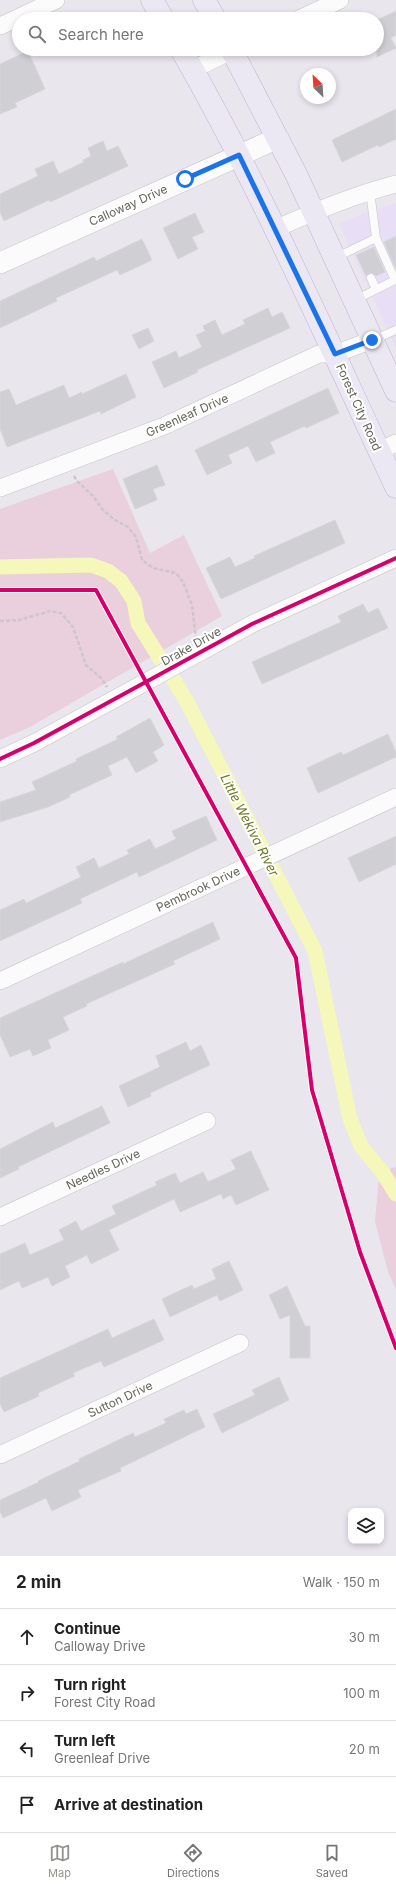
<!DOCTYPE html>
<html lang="en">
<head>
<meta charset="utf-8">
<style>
  body { margin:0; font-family:Inter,sans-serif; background:#f2f2f2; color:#222 }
  .controls { position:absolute; right:12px; bottom:12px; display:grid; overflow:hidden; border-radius:8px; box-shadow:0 2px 6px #0003 }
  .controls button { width:36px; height:36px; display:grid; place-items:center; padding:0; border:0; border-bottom:1px solid #e0e0e0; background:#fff; color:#222; font:20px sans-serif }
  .compass { position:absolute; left:300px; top:68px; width:36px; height:36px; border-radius:50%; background:#fff; box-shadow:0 2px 6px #0003; rotate:335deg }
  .stop { position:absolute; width:12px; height:12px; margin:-9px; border:3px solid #1a73e8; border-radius:50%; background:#fff }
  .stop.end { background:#1a73e8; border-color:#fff; box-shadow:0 1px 4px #0008 }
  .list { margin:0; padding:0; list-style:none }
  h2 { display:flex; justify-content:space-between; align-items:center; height:52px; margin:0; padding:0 16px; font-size:17px }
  h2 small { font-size:13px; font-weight:400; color:#767676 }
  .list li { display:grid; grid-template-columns:26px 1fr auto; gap:12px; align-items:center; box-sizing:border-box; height:56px; padding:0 16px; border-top:1px solid #e0e0e0 }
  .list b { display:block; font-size:15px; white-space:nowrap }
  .list p { margin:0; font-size:13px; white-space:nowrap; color:#767676 }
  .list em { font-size:13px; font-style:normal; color:#767676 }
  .icon { flex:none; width:22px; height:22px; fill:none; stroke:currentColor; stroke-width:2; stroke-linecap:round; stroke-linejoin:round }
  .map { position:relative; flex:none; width:396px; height:1556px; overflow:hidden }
  .search { position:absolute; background:#fff; box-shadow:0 2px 6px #0003; left:12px; right:12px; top:12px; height:44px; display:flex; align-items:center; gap:10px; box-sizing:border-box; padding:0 14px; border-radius:22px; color:#767676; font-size:15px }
  .sheet { height:276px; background:#fff }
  nav { display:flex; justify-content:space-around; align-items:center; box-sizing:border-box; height:56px; border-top:1px solid #e0e0e0; background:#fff; font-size:11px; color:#767676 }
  nav a { display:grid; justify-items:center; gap:2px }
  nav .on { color:#93938e }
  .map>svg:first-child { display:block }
  .commercial { fill:#e8dff7 }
  .green { fill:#eacfdc }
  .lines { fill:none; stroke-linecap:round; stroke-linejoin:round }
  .canal { stroke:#f5f8ba; stroke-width:15 }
  .building { fill:#d0cfd3; stroke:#d8d6dc }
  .service-casing { stroke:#c6c5c4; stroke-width:9 }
  .minor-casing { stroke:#c6c5c4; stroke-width:18 }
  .tertiary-casing { stroke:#c6c5c4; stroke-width:22 }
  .primary-casing { stroke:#bfb2d7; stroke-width:23 }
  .path { stroke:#cdc8c8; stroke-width:2.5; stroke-dasharray:4 2; stroke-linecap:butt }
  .service { stroke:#fcfbfc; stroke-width:8 }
  .minor { stroke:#fcfbfc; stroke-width:17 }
  .tertiary { stroke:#fcfbfc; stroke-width:21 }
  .primary { stroke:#ece8f3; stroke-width:22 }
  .cycleway-casing { stroke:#fff; stroke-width:6 }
  .cycleway { stroke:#d6006c; stroke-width:4 }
  .route { stroke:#1a73e8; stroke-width:5 }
  .labels { text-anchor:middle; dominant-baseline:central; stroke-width:4; stroke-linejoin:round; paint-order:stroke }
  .street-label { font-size:12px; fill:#64665b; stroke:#fff }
  .water-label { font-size:13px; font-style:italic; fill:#6f7a27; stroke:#fff }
</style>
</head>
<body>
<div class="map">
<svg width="396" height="1556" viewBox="0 0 396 1556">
  <rect width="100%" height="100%" fill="#e9e6ed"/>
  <path class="commercial" d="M 396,203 L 396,348 L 339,224 L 361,214 Z"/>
  <path class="green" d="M 113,469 L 150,553 L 184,535 L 222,616 L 30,727 L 0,740 L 0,509 Z
    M 396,1167 L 396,1289 L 388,1272 L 375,1221 L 379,1177 L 392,1168 Z"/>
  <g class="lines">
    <path class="canal" d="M 0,567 L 91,565 L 108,571 L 121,581 L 134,601 L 138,623 L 186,700 L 315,951 L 350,1119 L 361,1146 L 383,1173 L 396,1194"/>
  </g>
  <path class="building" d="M 396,11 L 396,35 L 391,38 L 396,48 L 377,57 L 377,20 Z
    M 28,51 L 45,89 L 15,103 L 17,107 L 0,114 L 0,64 Z
    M 396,109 L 396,139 L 379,147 L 378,145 L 342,162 L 332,140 Z
    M 103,141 L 107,151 L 118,146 L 128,166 L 50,202 L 49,200 L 4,221 L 0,212 L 0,194 L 38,176 L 35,169 L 53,161 L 59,174 L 84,162 L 83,160 L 91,156 L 88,148 Z
    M 195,213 L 204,232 L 192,237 L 198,249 L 178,259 L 163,228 Z
    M 396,236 L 396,267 L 395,267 L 384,242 Z
    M 142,239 L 152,260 L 120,275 L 117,270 L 56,298 L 57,301 L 0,328 L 0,301 L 94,257 L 96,261 Z
    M 374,247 L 385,272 L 376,276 L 371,273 L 366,276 L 356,255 Z
    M 268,308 L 272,317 L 282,312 L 290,328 L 197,370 L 198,372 L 164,388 L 152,362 L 176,351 L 179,358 L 202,347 L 196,335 L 205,331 L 203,326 L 215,320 L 222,335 L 245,324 L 243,320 Z
    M 148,328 L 154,341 L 139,349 L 132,335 Z
    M 126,374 L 136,397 L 101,414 L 100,411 L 7,447 L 0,429 L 0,392 L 9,389 L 16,405 L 64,385 L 69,398 L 82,392 L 82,394 Z
    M 328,388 L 339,413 L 306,428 L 305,426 L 270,442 L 275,453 L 256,462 L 248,446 L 228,455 L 232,463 L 207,475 L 195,450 Z
    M 157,465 L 165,485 L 153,489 L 157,500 L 135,509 L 123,479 Z
    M 335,520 L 345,543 L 221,599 L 206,568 L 230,557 L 235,567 L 255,558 L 254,556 Z
    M 363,604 L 368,613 L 378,608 L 388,628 L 262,684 L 252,662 L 341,622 L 338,616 Z
    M 150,718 L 164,745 L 153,752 L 158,761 L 136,773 L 127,757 L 108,766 L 112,775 L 69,795 L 70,797 L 48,807 L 0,822 L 0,802 L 36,790 L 32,782 L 77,761 L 76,759 L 118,739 L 116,737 Z
    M 388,734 L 396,752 L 396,757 L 318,793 L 307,768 L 341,752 L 343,755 Z
    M 206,816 L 217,840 L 139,877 L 137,872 L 80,899 L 82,903 L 0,941 L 0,910 L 24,899 L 26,903 L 81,877 L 76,867 L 94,858 L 99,868 L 129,854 L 127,850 L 150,839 L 155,849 L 176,839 L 172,831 Z
    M 396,836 L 396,864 L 359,882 L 348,858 Z
    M 213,922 L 220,939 L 173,961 L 175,964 L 86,1004 L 87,1006 L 63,1017 L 69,1030 L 48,1040 L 51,1048 L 33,1056 L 30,1049 L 10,1057 L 0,1035 L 0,1018 L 123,962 L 123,964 Z
    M 186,1042 L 190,1051 L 201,1045 L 210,1065 L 150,1093 L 151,1096 L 128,1107 L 119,1086 L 160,1067 L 156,1056 Z
    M 102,1106 L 110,1123 L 18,1167 L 19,1169 L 0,1178 L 0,1149 L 53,1122 L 55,1128 Z
    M 251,1151 L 269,1190 L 236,1205 L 231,1195 L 223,1199 L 221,1194 L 180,1212 L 174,1199 L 109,1230 L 119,1250 L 91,1264 L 87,1255 L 65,1266 L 70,1277 L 52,1286 L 48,1277 L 22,1288 L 19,1281 L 0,1290 L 0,1254 L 25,1243 L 30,1255 L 64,1240 L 59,1230 L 76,1221 L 81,1231 L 116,1214 L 112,1206 L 157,1185 L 155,1182 L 175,1173 L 180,1183 L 203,1172 L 208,1182 L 236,1169 L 231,1160 Z
    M 229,1261 L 243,1290 L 220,1301 L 217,1295 L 170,1317 L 162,1299 L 192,1285 L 194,1289 L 216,1279 L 212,1269 Z
    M 287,1286 L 305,1326 L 310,1326 L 310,1358 L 290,1358 L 290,1315 L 280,1319 L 269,1295 Z
    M 154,1319 L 164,1340 L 104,1367 L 101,1361 L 73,1373 L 75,1376 L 38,1393 L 39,1396 L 4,1412 L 0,1404 L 0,1378 L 108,1329 L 112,1338 Z
    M 279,1377 L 289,1400 L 222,1433 L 213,1414 L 255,1395 L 252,1390 Z
    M 197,1409 L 205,1427 L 120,1468 L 121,1471 L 78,1490 L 81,1497 L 52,1511 L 46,1498 L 3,1518 L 0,1511 L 0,1500 L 39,1482 L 38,1481 L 80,1461 L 79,1459 L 133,1433 L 135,1437 L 166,1423 L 164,1419 L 184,1410 L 186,1414 Z"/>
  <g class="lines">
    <g class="service-casing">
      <path id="service" d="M 370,191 L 376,238
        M 335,258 L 376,238 L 395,280 L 355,300
        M 371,278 L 376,289
        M 373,340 L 396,330"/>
    </g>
    <g class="minor-casing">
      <path id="minor" d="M 299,19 L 340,0
        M 0,26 L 56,0
        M 192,70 L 235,49
        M 275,229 C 315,211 354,195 396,184
        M 379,451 L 396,443
        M 0,488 L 164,426 L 319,354 L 335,354 L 372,340
        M 0,759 L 34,743 L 252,624 L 396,558
        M 0,981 L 396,797
        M 0,1217 L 207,1121
        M 0,1455 L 240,1343"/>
    </g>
    <g class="tertiary-casing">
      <path id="tertiary" d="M 0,263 L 278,138"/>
    </g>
    <g class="primary-casing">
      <path id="primary" d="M 152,0 L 163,19
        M 204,0 L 215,19
        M 181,49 C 262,190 327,340 396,487
        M 231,49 L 296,174 L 396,391"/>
    </g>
    <path class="path" d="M 74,476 L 77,481 L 93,496 L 103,510 L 115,520 L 128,527 L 136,537 L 142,560 L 153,568 L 176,573 L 183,582 L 192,605 L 196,638
      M 0,621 L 19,620 L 50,611 L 61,613 L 73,627 L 86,665 L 102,679 L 107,687"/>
    <use href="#service" class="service"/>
    <use href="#minor" class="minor"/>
    <use href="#tertiary" class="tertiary"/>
    <use href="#primary" class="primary"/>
    <g class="cycleway-casing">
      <path id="cycleway" d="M 0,590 L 96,590 L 296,958 L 312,1090 L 360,1252 L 396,1348
        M 0,759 L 34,743 L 252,624 L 396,558"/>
    </g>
    <use href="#cycleway" class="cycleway"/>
  </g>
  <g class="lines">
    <path class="route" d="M 185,179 L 239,155 L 335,354 L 372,340"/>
  </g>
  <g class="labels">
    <g class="street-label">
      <text transform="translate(128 205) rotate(-24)">Calloway Drive</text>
      <text transform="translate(359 407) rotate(66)">Forest City Road</text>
      <text transform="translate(187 415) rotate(-24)">Greenleaf Drive</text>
      <text transform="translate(191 646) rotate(-29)">Drake Drive</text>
      <text transform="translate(198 889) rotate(-25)">Pembrook Drive</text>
      <text transform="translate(103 1169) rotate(-25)">Needles Drive</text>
      <text transform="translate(120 1399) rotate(-25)">Sutton Drive</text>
    </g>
    <g class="water-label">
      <text transform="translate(250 825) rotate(63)">Little Wekiva River</text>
    </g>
  </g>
</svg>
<div class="controls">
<button><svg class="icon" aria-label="layers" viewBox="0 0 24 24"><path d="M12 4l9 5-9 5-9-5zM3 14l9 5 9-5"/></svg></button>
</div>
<svg class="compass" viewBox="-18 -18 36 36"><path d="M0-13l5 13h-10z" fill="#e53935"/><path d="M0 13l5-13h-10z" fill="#767676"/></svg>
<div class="stop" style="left:185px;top:179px"></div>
<div class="stop end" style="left:372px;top:340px"></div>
<div class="search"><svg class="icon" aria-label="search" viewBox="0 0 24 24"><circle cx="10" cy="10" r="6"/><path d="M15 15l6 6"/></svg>Search here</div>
</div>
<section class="sheet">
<h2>2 min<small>Walk · 150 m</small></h2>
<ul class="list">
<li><svg class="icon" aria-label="ahead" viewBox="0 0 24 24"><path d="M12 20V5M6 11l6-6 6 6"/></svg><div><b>Continue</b><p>Calloway Drive</p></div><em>30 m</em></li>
<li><svg class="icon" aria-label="right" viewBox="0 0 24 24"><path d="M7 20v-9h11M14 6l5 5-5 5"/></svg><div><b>Turn right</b><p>Forest City Road</p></div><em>100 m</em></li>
<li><svg class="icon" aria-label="left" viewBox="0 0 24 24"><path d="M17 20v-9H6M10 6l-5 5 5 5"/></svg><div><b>Turn left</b><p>Greenleaf Drive</p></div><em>20 m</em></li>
<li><svg class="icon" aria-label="arrive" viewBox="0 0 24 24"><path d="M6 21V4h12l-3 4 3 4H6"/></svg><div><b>Arrive at destination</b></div></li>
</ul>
</section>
<nav>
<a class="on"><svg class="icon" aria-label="map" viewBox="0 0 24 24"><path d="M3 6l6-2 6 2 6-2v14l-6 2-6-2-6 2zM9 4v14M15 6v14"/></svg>Map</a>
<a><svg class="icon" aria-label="directions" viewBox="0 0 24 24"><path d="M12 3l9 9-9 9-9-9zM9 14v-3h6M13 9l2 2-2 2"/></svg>Directions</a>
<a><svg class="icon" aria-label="saved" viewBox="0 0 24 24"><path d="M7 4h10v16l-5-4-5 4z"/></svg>Saved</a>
</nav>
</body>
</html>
